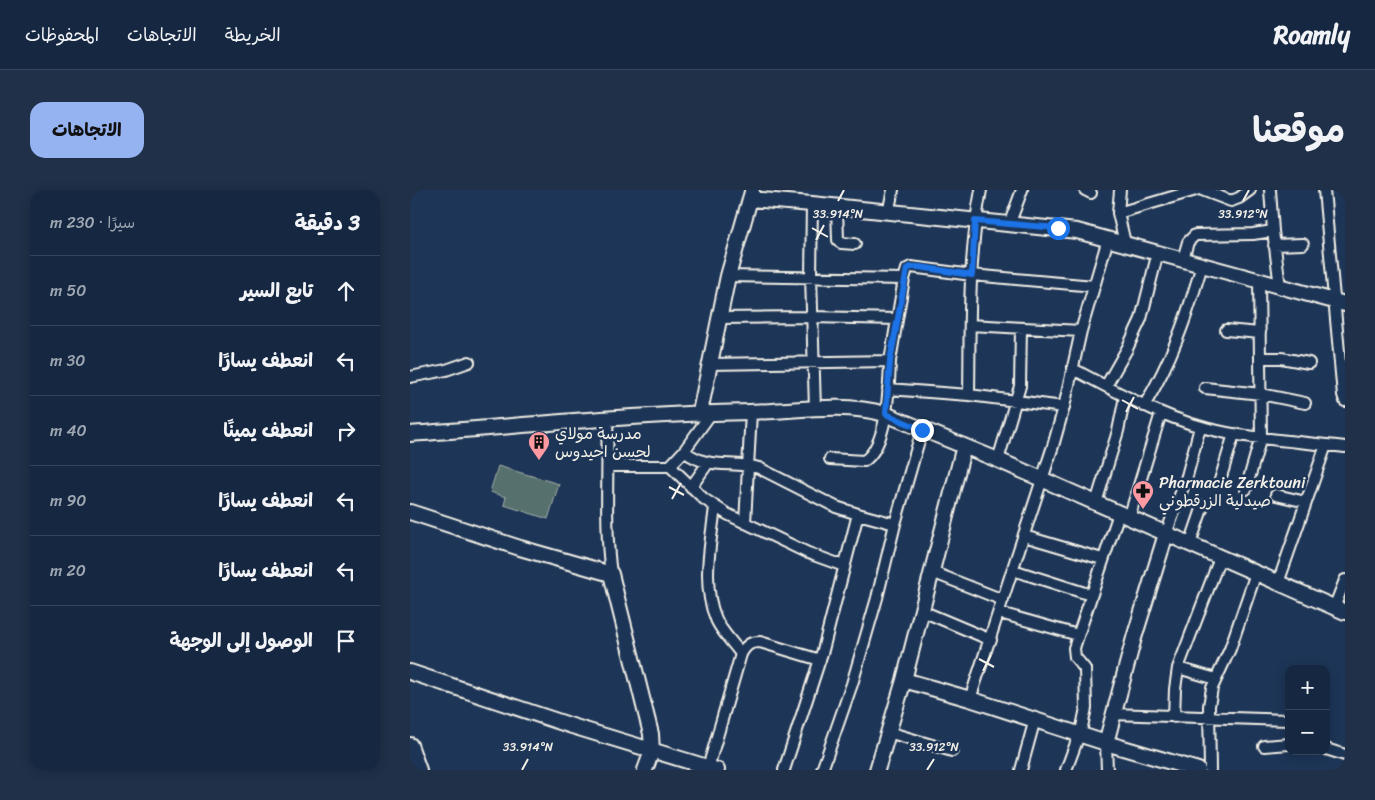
<!DOCTYPE html>
<html lang="ar">
<head>
<meta charset="utf-8">
<style>
  body { margin:0; font-family:Sriracha,"Playpen Sans Arabic",sans-serif; background:#1f3048; color:#f1f3f6; direction:rtl }
  .controls { position:absolute; right:15px; bottom:15px; display:grid; overflow:hidden; border-radius:10px; box-shadow:0 2px 12px #0003 }
  .controls button { width:45px; height:45px; display:grid; place-items:center; padding:0; border:0; border-bottom:1px solid #35445a; background:#162841; color:#f1f3f6; font:25px sans-serif }
  .stop { position:absolute; width:15px; height:15px; margin:-11px; border:4px solid #1a73e8; border-radius:50%; background:#fff }
  .stop.end { background:#1a73e8; border-color:#fff; box-shadow:0 1px 5px #0008 }
  .list { margin:0; padding:0; list-style:none }
  h2 { display:flex; justify-content:space-between; align-items:center; height:65px; margin:0; padding:0 20px; font-size:21px }
  h2 small { font-size:16px; font-weight:400; color:#9ea6b1 }
  .list li { display:grid; grid-template-columns:32px 1fr auto; gap:15px; align-items:center; box-sizing:border-box; height:70px; padding:0 20px; border-top:1px solid #35445a }
  .list b { display:block; font-size:19px; white-space:nowrap }
  .list em { font-size:16px; font-style:normal; color:#9ea6b1 }
  .icon { flex:none; width:28px; height:28px; fill:none; stroke:currentColor; stroke-width:2; stroke-linecap:round; stroke-linejoin:round }
  .map { position:relative; flex:none; width:935px; height:580px; overflow:hidden; direction:ltr; border-radius:15px }
  header { display:flex; align-items:center; gap:30px; box-sizing:border-box; height:70px; padding:0 25px; background:#162841; border-bottom:1px solid #35445a }
  header strong { font-size:24px }
  nav { display:flex; gap:28px; margin-inline-start:auto; font-size:18px }
  .intro { display:flex; align-items:center; justify-content:space-between; box-sizing:border-box; height:120px; padding:0 30px }
  h1 { margin:0; font-size:35px }
  .button { padding:12px 22px; border-radius:15px; background:#95b2f1; color:#111; font-size:18px; font-weight:700 }
  main { display:flex; gap:30px; padding:0 30px }
  aside { flex:1; background:#162841; border-radius:15px; box-shadow:0 2px 12px #0003 }
  .map>svg:first-child { display:block }
  .green { fill:#57706d; stroke:#a6b0aa }
  .lines { fill:none; stroke-linecap:round; stroke-linejoin:round }
  .street-casing { stroke:#f4f1e8; stroke-width:14 }
  .secondary-casing { stroke:#f4f1e8; stroke-width:18 }
  .street { stroke:#1d3557; stroke-width:10 }
  .secondary { stroke:#1d3557; stroke-width:14 }
  .route { stroke:#1a73e8; stroke-width:6 }
  .ticks { fill:none; stroke:#f4f1e8; stroke-width:2 }
  .labels { text-anchor:middle; dominant-baseline:central; stroke-width:5; stroke-linejoin:round; paint-order:stroke }
  .poi-label { font-size:16px; fill:#f4f1e8; stroke:#1d3557; text-anchor:start }
  .ticks-label { font-size:12px; text-anchor:middle; fill:#f4f1e8; stroke:#1d3557; stroke-width:5; stroke-linejoin:round; paint-order:stroke }
</style>
</head>
<body>
<header>
<strong>Roamly</strong>
<nav><a>الخريطة</a><a>الاتجاهات</a><a>المحفوظات</a></nav>
</header>
<div class="intro"><h1>موقعنا</h1><a class="button">الاتجاهات</a></div>
<main>
<div class="map">
<svg width="935" height="580" viewBox="0 0 935 580">
  <rect width="100%" height="100%" fill="#1d3557"/>
  <filter id="ink" filterUnits="userSpaceOnUse"><feTurbulence type="fractalNoise" baseFrequency=".02" numOctaves="2"/><feDisplacementMap in="SourceGraphic" scale="10" xChannelSelector="R" yChannelSelector="G"/><feConvolveMatrix kernelMatrix="1 2 1 2 8 2 1 2 1" color-interpolation-filters="sRGB"/></filter>
  <g filter="url(#ink)">
    <path class="green" d="M 88,276 L 149,294 L 138,329 L 94,315 L 96,307 L 80,302 Z"/>
    <g class="lines">
      <g class="street-casing">
        <path id="street" d="M 675,0 L 681,3
          M 710,0 L 708,23 L 715,53
          M 792,0 L 821,11 L 829,8 L 840,0
          M 860,0 L 863,41
          M 914,0 L 933,205 L 935,211
          M 402,14 L 401,86 L 405,219
          M 427,17 L 428,50 L 431,53 L 445,54
          M 478,23 L 483,0
          M 708,23 L 786,0
          M 599,35 L 612,0
          M 864,55 L 893,54
          M 773,69 L 778,52 L 785,45 L 843,44 L 863,41 L 870,97
          M 318,86 L 494,89 L 497,79 L 501,77 L 562,85 L 684,96
          M 309,128 L 402,127 L 487,129
          M 560,135 L 671,141
          M 816,140 L 850,143
          M 850,168 L 871,168 L 899,173
          M 480,171 L 494,89
          M 299,174 L 480,171 C 479,197 478,255 454,271 L 420,269
          M 663,179 C 712,205 762,233 817,243 C 856,250 896,252 935,257
          M 0,187 L 36,180 L 59,172
          M 696,196 L 717,159 L 731,129 L 748,62
          M 795,198 L 851,204 L 895,213
          M 478,199 L 559,205 L 654,217 L 671,141 L 698,49
          M 559,205 C 560,137 558,67 571,0
          M 734,216 C 762,170 777,126 792,75
          M 302,222 L 274,261 L 260,276 L 294,309 L 317,324 L 398,363 L 434,376
          M 197,229 C 199,280 194,333 201,384
          M 274,261 C 300,281 321,270 349,278 L 426,317 L 448,324
          M 588,270 L 610,196 L 611,138
          M 199,276 L 260,276
          M 810,290 L 824,244
          M 281,297 L 298,273
          M 836,299 L 851,247 L 849,91
          M 866,305 L 896,312
          M 686,313 L 708,241 L 715,207
          M 305,317 C 301,353 291,394 306,429 C 310,440 324,454 331,464
          M 719,328 L 751,223
          M 335,333 L 341,222
          M 485,334 L 512,240
          M 756,344 L 777,286 L 790,237
          M 614,346 L 692,369
          M 780,354 L 793,316
          M 603,380 L 681,405
          M 522,382 L 593,410
          M 868,393 L 916,255
          M 924,418 L 935,390
          M 512,421 L 581,450
          M 590,423 L 668,445
          M 768,478 L 810,368
          M 560,509 L 643,256 L 654,217
          M 702,524 L 879,530
          M 764,527 L 765,499 L 768,478 L 806,489
          M 478,542 L 542,561
          M 696,553 L 697,580
          M 854,556 L 879,554
          M 916,559 L 935,565
          M 298,578 L 331,464 C 336,455 340,452 350,452 L 410,470
          M 374,580 L 413,460 L 448,324 L 485,334 L 467,408 L 442,494 L 412,580
          M 611,580 L 625,529
          M 656,580 L 672,537 L 676,518 L 675,479 L 665,467 L 664,458 L 709,323
          M 800,580 L 799,516 L 802,498 L 820,459 L 846,383"/>
      </g>
      <g class="secondary-casing">
        <path id="secondary" d="M 340,9 L 402,14 L 667,41 L 935,114
          M 290,222 L 318,86 L 342,2
          M 0,244 C 113,236 226,224 340,222 C 385,221 432,212 475,224 L 588,270 L 935,422
          M 0,322 L 110,358 L 201,384 L 241,544 L 242,561 L 235,580
          M 0,482 L 162,536 L 307,580
          M 494,490 L 560,509 L 696,553 L 788,580
          M 696,553 L 724,448 L 756,344
          M 0,555 L 9,580
          M 467,580 L 494,490 L 554,256"/>
      </g>
      <use href="#street" class="street"/>
      <use href="#secondary" class="secondary"/>
    </g>
  </g>
  <g class="lines" filter="url(#ink)">
    <path class="route" d="M 512,240 L 476,224 L 480,171 L 497,79 L 501,77 L 509,77 L 562,85 L 565,31 L 648,38"/>
  </g>
  <path class="ticks" d="M 428,11 L 434,0M 833,11 L 839,0M 402,38 L 418,47M 406,50 L 414,35M 712,210 L 728,219M 716,222 L 724,207M 259,297 L 274,305M 262,309 L 271,293M 569,469 L 584,477M 573,481 L 581,465M 112,580 L 118,569M 517,580 L 524,569"/>
  <defs>
    <g id="building-pin" transform="scale(1.125)"><path d="M0 17L-7.5 6A9.5 9.5 0 1 1 7.5 6Z" fill="#ff9aa2" stroke="#1d3557"/><path d="M-4-6H4V6H1V3H-1V6H-4ZM-2.5-4.3h1.7v1.8h-1.7ZM.8-4.3h1.7v1.8H.8ZM-2.5-1h1.7V.8h-1.7ZM.8-1h1.7V.8H.8Z" fill="#111"/></g>
    <g id="pharmacy-pin" transform="scale(1.125)"><path d="M0 17L-7.5 6A9.5 9.5 0 1 1 7.5 6Z" fill="#ff9aa2" stroke="#1d3557"/><path d="M-2-6h4v4h4v4h-4v4h-4v-4h-4v-4h4Z" fill="#111"/></g>
  </defs>
  <g fill-rule="evenodd">
    <use href="#building-pin" x="129" y="252"/>
    <use href="#pharmacy-pin" x="733" y="301"/>
  </g>
  <g class="labels">
    <g class="poi-label">
      <text x="145" y="243">مدرسة مولاي<tspan x="145" dy="18">لحسن احيدوس</tspan></text>
      <text x="749" y="292">Pharmacie Zerktouni<tspan x="749" dy="18">صيدلية الزرقطوني</tspan></text>
    </g>
  </g>
  <g class="ticks-label">
    <text x="428" y="28">33.914°N</text>
    <text x="833" y="28">33.912°N</text>
    <text x="118" y="561">33.914°N</text>
    <text x="524" y="561">33.912°N</text>
  </g>
</svg>
<div class="controls">
<button>+</button>
<button>−</button>
</div>
<div class="stop" style="left:648px;top:38px"></div>
<div class="stop end" style="left:512px;top:240px"></div>
</div>
<aside>
<h2>3 دقيقة<small>سيرًا · 230 m</small></h2>
<ul class="list">
<li><svg class="icon" aria-label="ahead" viewBox="0 0 24 24"><path d="M12 20V5M6 11l6-6 6 6"/></svg><div><b>تابع السير</b></div><em>50 m</em></li>
<li><svg class="icon" aria-label="left" viewBox="0 0 24 24"><path d="M17 20v-9H6M10 6l-5 5 5 5"/></svg><div><b>انعطف يسارًا</b></div><em>30 m</em></li>
<li><svg class="icon" aria-label="right" viewBox="0 0 24 24"><path d="M7 20v-9h11M14 6l5 5-5 5"/></svg><div><b>انعطف يمينًا</b></div><em>40 m</em></li>
<li><svg class="icon" aria-label="left" viewBox="0 0 24 24"><path d="M17 20v-9H6M10 6l-5 5 5 5"/></svg><div><b>انعطف يسارًا</b></div><em>90 m</em></li>
<li><svg class="icon" aria-label="left" viewBox="0 0 24 24"><path d="M17 20v-9H6M10 6l-5 5 5 5"/></svg><div><b>انعطف يسارًا</b></div><em>20 m</em></li>
<li><svg class="icon" aria-label="arrive" viewBox="0 0 24 24"><path d="M6 21V4h12l-3 4 3 4H6"/></svg><div><b>الوصول إلى الوجهة</b></div></li>
</ul>
</aside>
</main>
</body>
</html>
